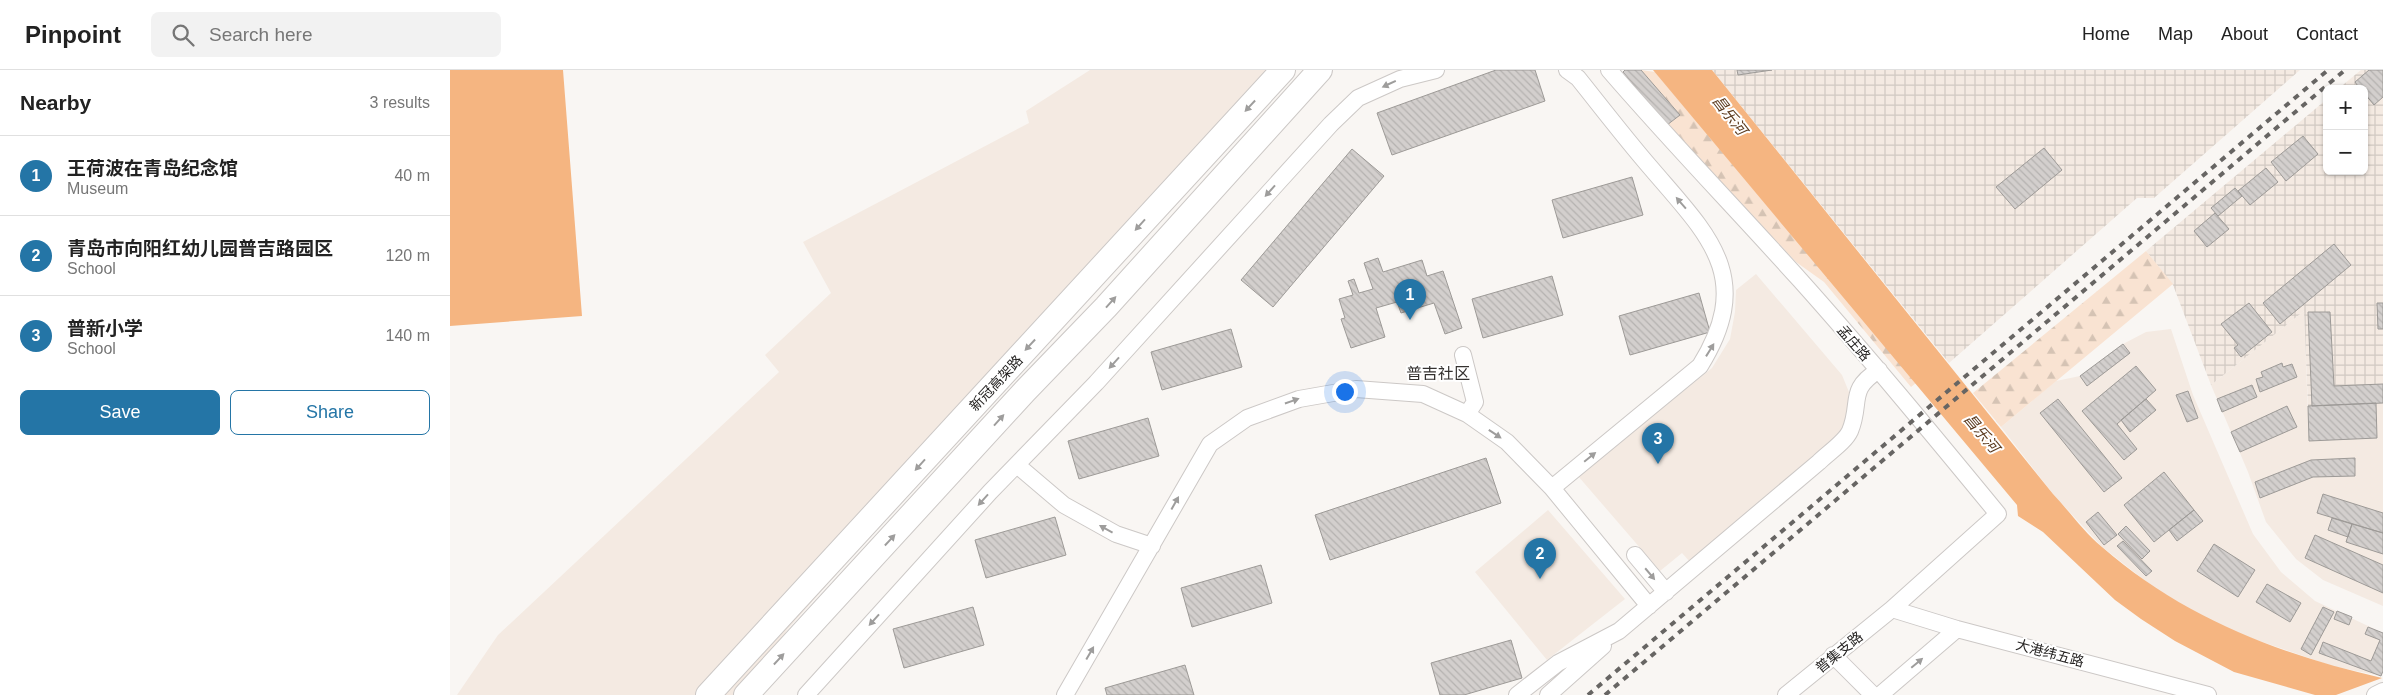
<!DOCTYPE html>
<html lang="en">
<head>
<meta charset="utf-8">
<style>
  body { margin:0; font-family:Helvetica,"Noto Sans SC",sans-serif; background:#f2f2f2; color:#222 }
  .controls { position:absolute; right:15px; top:15px; display:grid; overflow:hidden; border-radius:8px; box-shadow:0 1px 4px #0004 }
  .controls button { width:45px; height:45px; display:grid; place-items:center; padding:0; border:0; border-bottom:1px solid #e0e0e0; background:#fff; color:#222; font:25px sans-serif }
  .you { position:absolute; left:894px; top:321px; width:18px; height:18px; margin:-12px; border:4px solid #fff; border-radius:50%; background:#1a73e8; box-shadow:0 0 0 8px #1a73e833 }
  .badge { display:grid; place-items:center; width:32px; height:32px; border-radius:50%; background:#2475a6; color:#fff; font-size:16px; font-weight:700 }
  .pin { position:absolute; translate:-50% -41px; filter:drop-shadow(0 1px 2px #0008) }
  .pin::after { content:''; position:absolute; top:26px; width:18px; height:15px; background:inherit; clip-path:polygon(0 0,100% 0,50% 100%) }
  .list { margin:0; padding:0; list-style:none }
  h2 { display:flex; justify-content:space-between; align-items:center; height:65px; margin:0; padding:0 20px; font-size:21px }
  h2 small { font-size:16px; font-weight:400; color:#767676 }
  .list li { display:grid; grid-template-columns:32px 1fr auto; gap:15px; align-items:center; box-sizing:border-box; height:80px; padding:0 20px; border-top:1px solid #e0e0e0 }
  .list b { display:block; font-size:19px; white-space:nowrap }
  .list p { margin:0; font-size:16px; white-space:nowrap; color:#767676 }
  .list em { font-size:16px; font-style:normal; color:#767676 }
  .actions { display:flex; gap:10px; padding:15px 20px }
  .actions a { flex:1; padding:11px 0; border:1px solid #2475a6; border-radius:8px; text-align:center; font-size:18px; color:#2475a6 }
  .actions .main { background:#2475a6; color:#fff }
  .icon { flex:none; width:28px; height:28px; fill:none; stroke:currentColor; stroke-width:2; stroke-linecap:round; stroke-linejoin:round }
  .map { position:relative; flex:none; width:1933px; height:625px; overflow:hidden }
  header { display:flex; align-items:center; gap:30px; box-sizing:border-box; height:70px; padding:0 25px; background:#fff; border-bottom:1px solid #e0e0e0 }
  header strong { font-size:24px }
  nav { display:flex; gap:28px; margin-inline-start:auto; font-size:18px }
  .search { width:350px; height:45px; background:#f2f2f2; display:flex; align-items:center; gap:12px; box-sizing:border-box; padding:0 18px; border-radius:8px; color:#767676; font-size:19px }
  main { display:flex }
  aside { flex:1; background:#fff }
  .map>svg:first-child { display:block }
  .built { fill:#f4eae2 }
  .industrial { fill:url(#industrial-grid) }
  .forest { fill:url(#forest-firs) }
  .water { fill:#f5b581 }
  .building { fill:url(#building-back-hatch); stroke:#9d9a97 }
  .lines { fill:none; stroke-linecap:round; stroke-linejoin:round }
  .minor-casing { stroke:#ccc8c6; stroke-width:18 }
  .highway-casing { stroke:#ccc8c6; stroke-width:26 }
  .minor { stroke:#fff; stroke-width:16 }
  .highway { stroke:#fff; stroke-width:24 }
  .rail { stroke:#676563; stroke-width:4; stroke-dasharray:6 6; stroke-linecap:butt }
  .oneway { fill:#9e9d9c }
  .labels { text-anchor:middle; dominant-baseline:central; stroke-width:4; stroke-linejoin:round; paint-order:stroke }
  .street-label { font-size:14px; fill:#272524; stroke:#fff }
  .water-label { font-size:15px; font-style:italic; fill:#5c3b1f; stroke:#fff }
  .quarter-label { font-size:16px; fill:#34312f; stroke:#fff }
</style>
</head>
<body>
<header>
<strong>Pinpoint</strong>
<div class="search"><svg class="icon" aria-label="search" viewBox="0 0 24 24"><circle cx="10" cy="10" r="6"/><path d="M15 15l6 6"/></svg>Search here</div>
<nav><a>Home</a><a>Map</a><a>About</a><a>Contact</a></nav>
</header>
<main>
<aside>
<h2>Nearby<small>3 results</small></h2>
<ul class="list">
<li><span class="badge">1</span><div><b>王荷波在青岛纪念馆</b><p>Museum</p></div><em>40 m</em></li>
<li><span class="badge">2</span><div><b>青岛市向阳红幼儿园普吉路园区</b><p>School</p></div><em>120 m</em></li>
<li><span class="badge">3</span><div><b>普新小学</b><p>School</p></div><em>140 m</em></li>
</ul>
<div class="actions"><a class="main">Save</a><a>Share</a></div>
</aside>
<div class="map">
<svg width="1933" height="625" viewBox="0 0 1933 625">
  <defs>
    <pattern id="industrial-grid" width="8" height="8" patternUnits="userSpaceOnUse" patternTransform="scale(1.25)"><rect width="8" height="8" fill="#f4eae2"/><path d="M0 4h8M4 0v8" fill="none" stroke="#d1c9c2"/></pattern>
    <pattern id="forest-firs" width="22" height="20" patternUnits="userSpaceOnUse" patternTransform="scale(1.25)"><rect width="22" height="20" fill="#f9e3d2"/><path d="M5 1l3.5 6h-7zM16 11l3.5 6h-7z" fill="#d5c3b4"/></pattern>
    <pattern id="building-back-hatch" width="6" height="6" patternUnits="userSpaceOnUse" patternTransform="scale(1.25)"><rect width="6" height="6" fill="#d3cfcd"/><path d="M-1 5l2 2M0 0l6 6M5-1l2 2" fill="none" stroke="#b5b2b0"/></pattern>
  </defs>
  <rect width="100%" height="100%" fill="#f9f6f3"/>
  <path class="built" d="M 640,0 L 845,0 L 676,178 L 337,560 L 299,625 L 7,625 L 48,565 L 329,302 L 315,285 L 381,223 L 353,172 L 579,53 L 576,41 Z
    M 1306,204 L 1392,305 L 1401,327 L 1394,361 L 1241,493 L 1232,483 L 1210,501 L 1128,406 L 1262,298 L 1280,269 L 1285,242 L 1286,220 Z
    M 1854,241 L 1859,371 L 1927,368 L 1926,333 L 1933,333 L 1933,536 L 1873,510 L 1846,489 L 1816,452 L 1798,402 L 1761,315 Z
    M 1721,259 L 1743,325 L 1803,464 L 1831,502 L 1865,531 L 1933,563 L 1933,601 L 1931,606 L 1882,596 L 1798,567 L 1754,548 L 1703,517 L 1651,476 L 1603,424 L 1551,357 L 1606,311 L 1630,306 L 1673,274 L 1696,262 Z
    M 1098,440 L 1175,529 L 1097,590 L 1025,502 Z"/>
  <path class="industrial" d="M 1262,0 L 1850,0 L 1704,128 L 1687,128 L 1499,293 Z
    M 1911,0 L 1933,0 L 1933,333 L 1858,336 L 1854,241 L 1761,315 L 1723,215 L 1696,181 L 1877,29 L 1877,101 L 1914,101 L 1914,19 L 1888,19 Z"/>
  <path class="forest" d="M 1191,0 L 1205,2 L 1466,313 L 1461,317 L 1374,212 L 1346,192 L 1217,55 L 1229,45 Z
    M 1696,181 L 1723,214 L 1551,357 L 1523,323 Z"/>
  <path class="water" d="M 0,0 L 113,0 L 132,246 L 0,256 Z
    M 1203,0 L 1262,0 L 1603,424 C 1619,441 1634,462 1652,477 C 1732,547 1830,585 1932,608 L 1886,625 L 1865,625 L 1784,602 L 1725,571 L 1691,549 L 1665,530 L 1593,462 L 1568,446 L 1567,435 Z"/>
  <path class="building" d="M 1046,0 L 1085,0 L 1095,31 L 942,85 L 927,43 Z
    M 1175,0 L 1191,0 L 1230,45 L 1217,55 L 1173,2 Z
    M 1287,0 L 1322,0 L 1288,5 Z
    M 1919,0 L 1933,0 L 1933,27 L 1924,35 L 1914,23 L 1914,19 L 1910,19 L 1905,12 Z
    M 1853,66 L 1868,84 L 1836,111 L 1821,92 Z
    M 1594,78 L 1612,100 L 1565,139 L 1546,117 Z
    M 902,79 L 934,106 L 823,237 L 791,210 Z
    M 1816,98 L 1828,112 L 1800,135 L 1788,121 Z
    M 1182,107 L 1193,145 L 1113,168 L 1102,130 Z
    M 1785,118 L 1792,126 L 1768,146 L 1761,138 Z
    M 1765,143 L 1779,159 L 1757,177 L 1744,161 Z
    M 1884,174 L 1901,195 L 1830,254 L 1813,233 Z
    M 928,188 L 933,202 L 972,190 L 977,206 L 993,201 L 1012,258 L 995,264 L 984,233 L 951,243 L 947,232 L 926,238 L 935,267 L 901,278 L 891,249 L 895,248 L 889,229 L 903,225 L 898,211 L 904,209 L 909,223 L 923,219 L 914,193 Z
    M 1102,206 L 1113,245 L 1033,268 L 1022,229 Z
    M 1249,223 L 1260,262 L 1180,285 L 1169,246 Z
    M 1799,233 L 1822,262 L 1791,287 L 1784,278 L 1788,275 L 1771,254 Z
    M 1927,233 L 1933,233 L 1933,259 L 1928,259 Z
    M 1858,242 L 1880,242 L 1884,316 L 1933,314 L 1933,333 L 1862,336 Z
    M 781,259 L 792,297 L 712,320 L 701,282 Z
    M 1673,274 L 1680,283 L 1637,316 L 1630,306 Z
    M 1832,293 L 1833,297 L 1842,294 L 1847,307 L 1810,322 L 1806,309 L 1813,307 L 1811,302 Z
    M 1686,296 L 1706,320 L 1667,354 L 1687,379 L 1674,390 L 1632,341 Z
    M 1802,315 L 1807,327 L 1772,342 L 1767,329 Z
    M 1738,321 L 1748,348 L 1737,352 L 1726,325 Z
    M 1608,329 L 1672,408 L 1654,422 L 1590,343 Z
    M 1696,329 L 1706,340 L 1680,362 L 1671,350 Z
    M 1926,333 L 1927,368 L 1859,371 L 1858,336 Z
    M 1837,336 L 1847,357 L 1790,382 L 1781,362 Z
    M 698,348 L 709,386 L 629,409 L 618,371 Z
    M 1036,388 L 1051,433 L 880,490 L 865,445 Z
    M 1905,388 L 1905,406 L 1863,407 L 1810,428 L 1805,412 L 1861,390 Z
    M 1714,402 L 1744,440 L 1704,472 L 1674,435 Z
    M 1873,424 L 1933,443 L 1933,463 L 1867,443 Z
    M 1744,440 L 1753,451 L 1727,471 L 1719,460 Z
    M 1648,442 L 1667,465 L 1654,475 L 1636,452 Z
    M 605,447 L 616,485 L 536,508 L 525,470 Z
    M 1882,448 L 1902,454 L 1898,467 L 1878,460 Z
    M 1902,454 L 1933,463 L 1933,484 L 1896,472 Z
    M 1676,456 L 1700,481 L 1692,489 L 1668,464 Z
    M 1865,465 L 1933,495 L 1933,523 L 1855,488 Z
    M 1673,471 L 1702,501 L 1696,506 L 1667,476 Z
    M 1764,474 L 1805,500 L 1788,527 L 1747,501 Z
    M 811,495 L 822,533 L 742,557 L 731,518 Z
    M 1817,514 L 1851,533 L 1840,552 L 1806,532 Z
    M 523,537 L 534,575 L 454,598 L 443,559 Z
    M 1873,537 L 1884,542 L 1861,585 L 1851,579 Z
    M 1887,541 L 1902,547 L 1899,555 L 1884,549 Z
    M 1918,557 L 1933,563 L 1933,601 L 1931,606 L 1869,583 L 1873,572 L 1921,591 L 1930,570 L 1915,564 Z
    M 1061,570 L 1072,608 L 1014,625 L 990,625 L 981,593 Z
    M 735,595 L 744,625 L 657,625 L 655,618 Z"/>
  <g class="lines">
    <g class="minor-casing">
      <path id="minor" d="M 1159,0 C 1221,72 1287,140 1350,210 C 1418,286 1483,365 1548,444 L 1442,539 L 1336,625
        M 1013,285 L 1025,332 L 1017,344
        M 567,395 L 614,435 L 666,464 L 702,476
        M 1102,418 L 1250,296 C 1306,206 1257,164 1200,97 C 1175,68 1152,38 1128,8 L 1117,0
        M 1185,485 L 1216,522
        M 1442,539 L 1507,559 L 1758,625
        M 1383,585 L 1423,625
        M 356,625 L 540,422 L 646,313 L 881,54 L 908,28 L 950,9 L 986,0
        M 615,625 L 760,374 L 797,348 L 849,329 L 906,319 L 973,324 L 1017,344 L 1057,372 L 1102,418 L 1199,536
        M 1067,625 L 1108,593 L 1169,561 L 1369,392 C 1378,383 1395,372 1400,361 C 1412,332 1397,320 1429,300
        M 1098,625 L 1153,576
        M 1430,625 L 1507,559
        M 1925,625 L 1933,621"/>
    </g>
    <g class="highway-casing">
      <path id="highway" d="M 258,625 L 833,0
        M 296,625 L 575,321 L 656,237 L 870,0"/>
    </g>
    <use href="#minor" class="minor"/>
    <use href="#highway" class="highway"/>
    <path class="rail" d="M 1138,625 L 1878,0
      M 1155,625 L 1895,0"/>
  </g>
  <defs><path id="oneway-solid" d="M-6-.8H1V-3.2L6.5 0L1 3.2V.8H-6Z" transform="scale(1.25)"/></defs>
  <g class="oneway">
    <use href="#oneway-solid" transform="translate(939 14) rotate(155)"/>
    <use href="#oneway-solid" transform="translate(800 36) rotate(133)"/>
    <use href="#oneway-solid" transform="translate(820 121) rotate(132)"/>
    <use href="#oneway-solid" transform="translate(1231 133) rotate(-131)"/>
    <use href="#oneway-solid" transform="translate(690 155) rotate(132)"/>
    <use href="#oneway-solid" transform="translate(661 232) rotate(-48)"/>
    <use href="#oneway-solid" transform="translate(580 275) rotate(133)"/>
    <use href="#oneway-solid" transform="translate(1260 280) rotate(-58)"/>
    <use href="#oneway-solid" transform="translate(664 293) rotate(132)"/>
    <use href="#oneway-solid" transform="translate(842 331) rotate(-19)"/>
    <use href="#oneway-solid" transform="translate(549 350) rotate(-48)"/>
    <use href="#oneway-solid" transform="translate(1045 364) rotate(34)"/>
    <use href="#oneway-solid" transform="translate(1140 387) rotate(-39)"/>
    <use href="#oneway-solid" transform="translate(470 395) rotate(132)"/>
    <use href="#oneway-solid" transform="translate(533 430) rotate(132)"/>
    <use href="#oneway-solid" transform="translate(725 433) rotate(-61)"/>
    <use href="#oneway-solid" transform="translate(656 459) rotate(-151)"/>
    <use href="#oneway-solid" transform="translate(440 470) rotate(-47)"/>
    <use href="#oneway-solid" transform="translate(1200 504) rotate(50)"/>
    <use href="#oneway-solid" transform="translate(424 550) rotate(132)"/>
    <use href="#oneway-solid" transform="translate(640 583) rotate(-60)"/>
    <use href="#oneway-solid" transform="translate(329 589) rotate(-47)"/>
    <use href="#oneway-solid" transform="translate(1467 593) rotate(-40)"/>
  </g>
  <g class="labels">
    <g class="street-label">
      <text transform="translate(1404 273) rotate(49)">孟庄路</text>
      <text transform="translate(546 313) rotate(-47)">新冠高架路</text>
      <text transform="translate(1389 582) rotate(-39)">普集支路</text>
      <text transform="translate(1600 583) rotate(15)">大港纬五路</text>
    </g>
    <g class="water-label">
      <text transform="translate(1280 45) rotate(52)">昌乐河</text>
      <text transform="translate(1532 363) rotate(50)">昌乐河</text>
    </g>
    <g class="quarter-label">
      <text x="988" y="303">普吉社区</text>
    </g>
  </g>
</svg>
<div class="controls">
<button>+</button>
<button>−</button>
</div>
<div class="you"></div>
<div class="pin badge" style="left:960px;top:250px">1</div>
<div class="pin badge" style="left:1090px;top:509px">2</div>
<div class="pin badge" style="left:1208px;top:394px">3</div>
</div>
</main>
</body>
</html>
